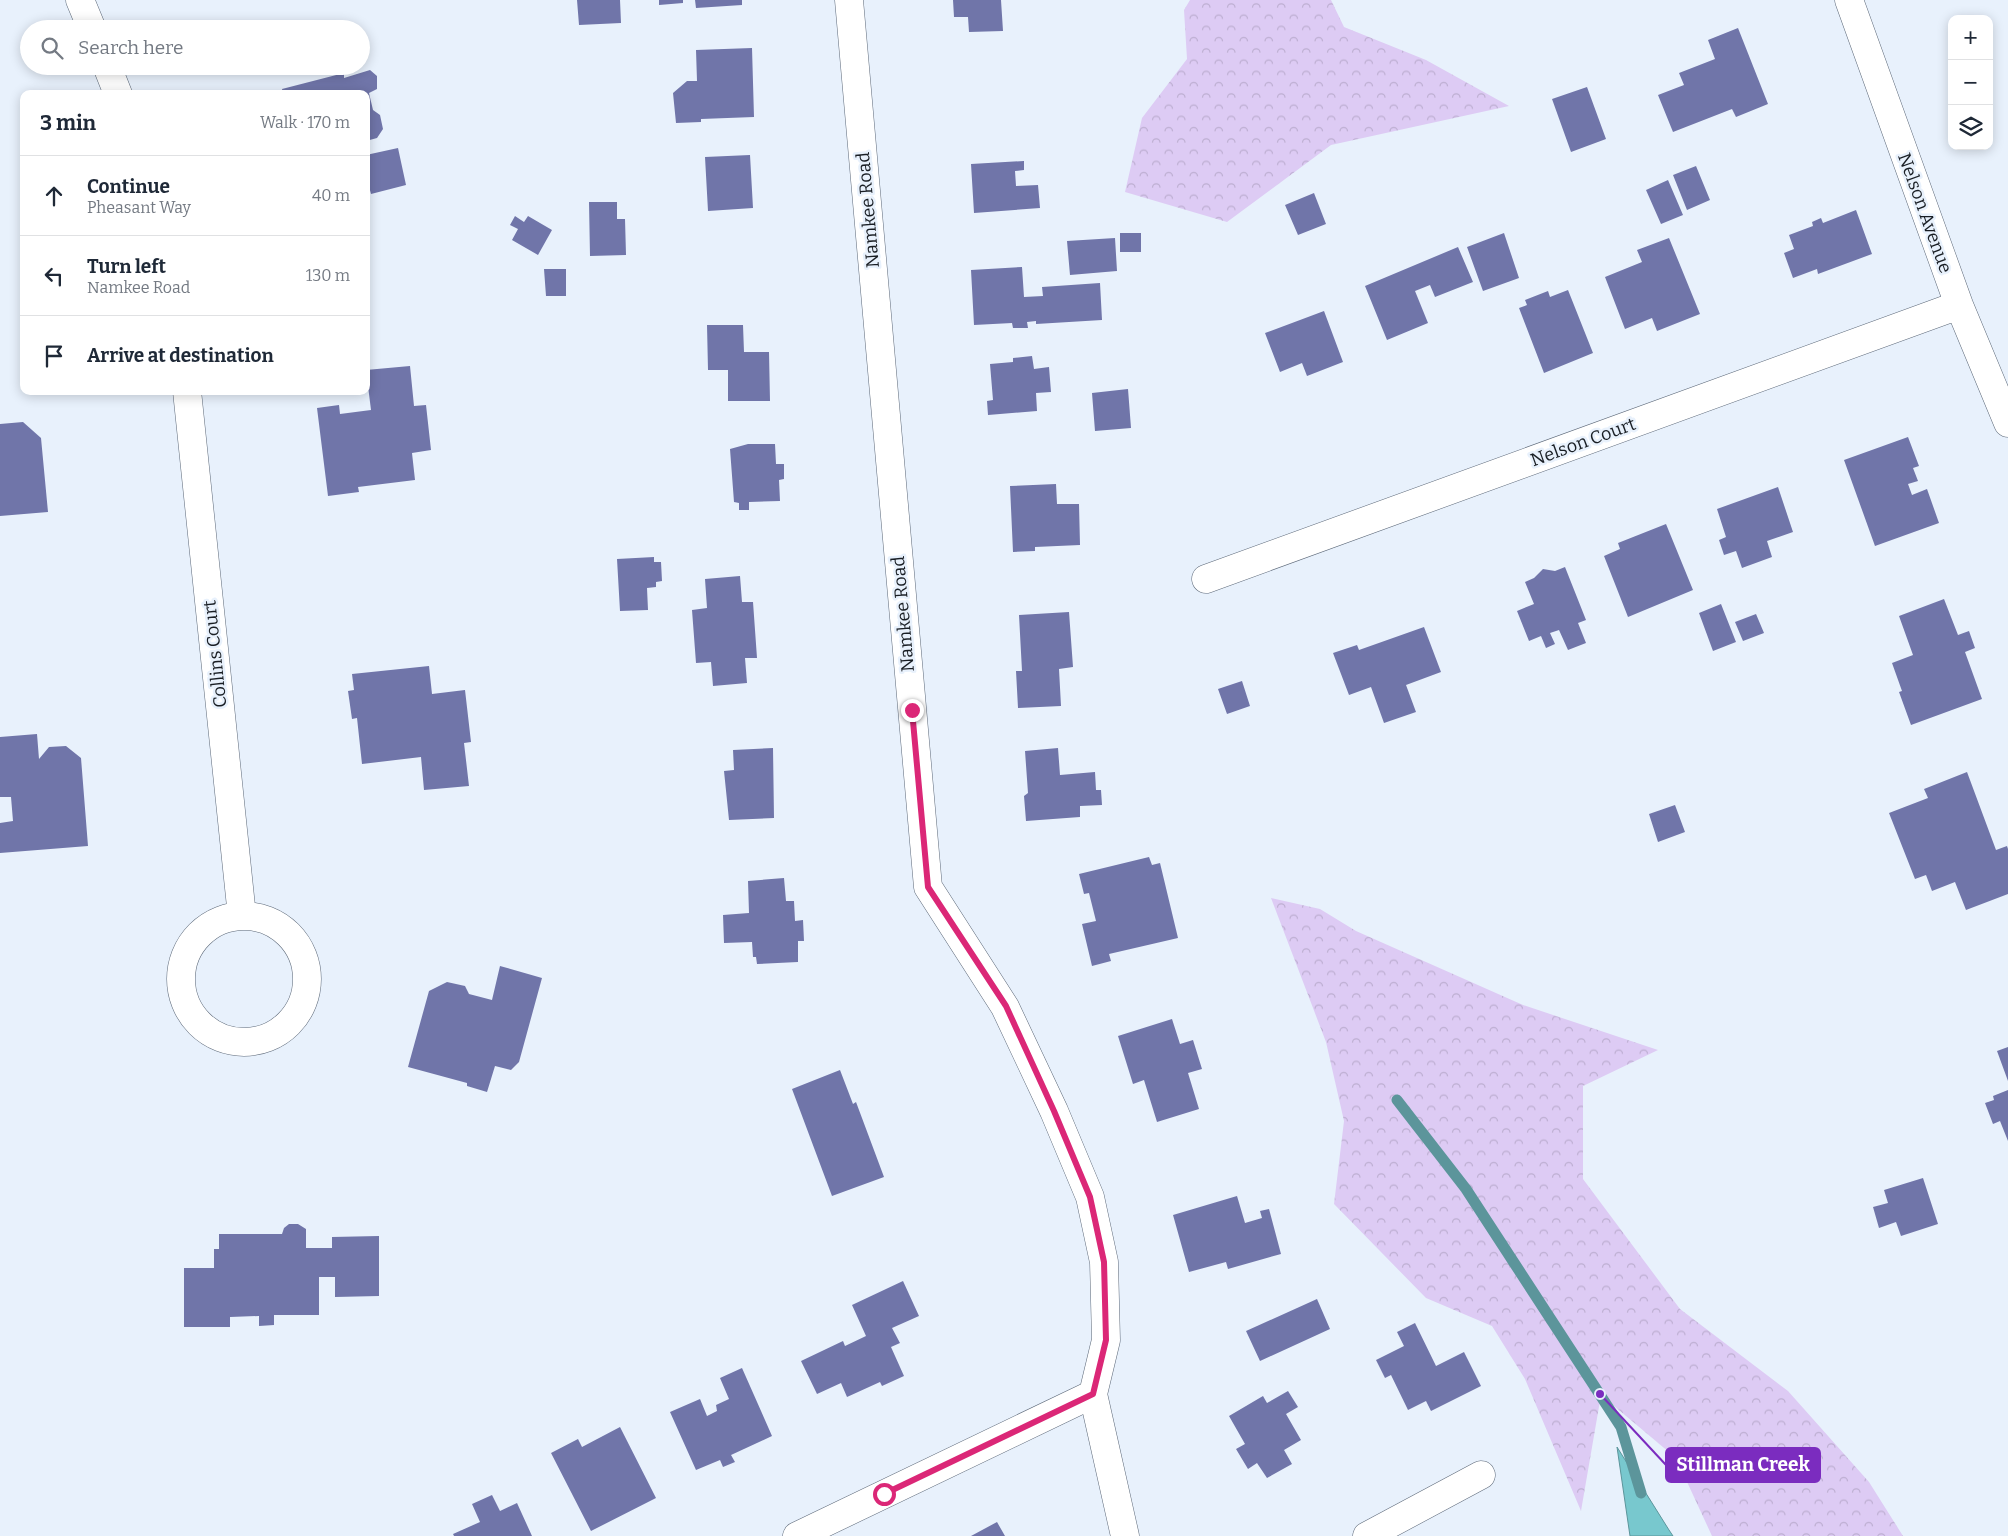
<!DOCTYPE html>
<html lang="en">
<head>
<meta charset="utf-8">
<style>
  body { margin:0; font-family:Bitter,serif; background:#f6f6f7; color:#1f2937 }
  .controls { position:absolute; right:15px; top:15px; display:grid; overflow:hidden; border-radius:10px; box-shadow:0 2px 12px #0003 }
  .controls button { width:45px; height:45px; display:grid; place-items:center; padding:0; border:0; border-bottom:1px solid #e0e1e3; background:#fff; color:#1f2937; font:25px sans-serif }
  .stop { position:absolute; width:15px; height:15px; margin:-11px; border:4px solid #db2777; border-radius:50%; background:#fff }
  .stop.end { background:#db2777; border-color:#fff; box-shadow:0 1px 5px #0008 }
  .list { margin:0; padding:0; list-style:none }
  h2 { display:flex; justify-content:space-between; align-items:center; height:65px; margin:0; padding:0 20px; font-size:21px }
  h2 small { font-size:16px; font-weight:400; color:#747a83 }
  .list li { display:grid; grid-template-columns:32px 1fr auto; gap:15px; align-items:center; box-sizing:border-box; height:80px; padding:0 20px; border-top:1px solid #e0e1e3 }
  .list b { display:block; font-size:19px; white-space:nowrap }
  .list p { margin:0; font-size:16px; white-space:nowrap; color:#747a83 }
  .list em { font-size:16px; font-style:normal; color:#747a83 }
  .icon { flex:none; width:28px; height:28px; fill:none; stroke:currentColor; stroke-width:2; stroke-linecap:round; stroke-linejoin:round }
  .map { position:relative; flex:none; width:2008px; height:1536px; overflow:hidden }
  .search { position:absolute; background:#fff; box-shadow:0 2px 12px #0003; left:20px; top:20px; width:350px; height:55px; display:flex; align-items:center; gap:12px; box-sizing:border-box; padding:0 18px; border-radius:28px; color:#747a83; font-size:19px }
  .panel { position:absolute; background:#fff; box-shadow:0 2px 12px #0003; left:20px; top:90px; width:350px; height:305px; border-radius:10px }
  .map>svg:first-child { display:block }
  .forest { fill:url(#forest-crowns) }
  .water { fill:#78c8ce; stroke:#5c959b }
  .lines { fill:none; stroke-linecap:round; stroke-linejoin:round }
  .stream { stroke:#5c959b; stroke-width:11 }
  .building { fill:#7075a9 }
  .minor-casing { stroke:#5d6979; stroke-width:29 }
  .minor { stroke:#fff; stroke-width:28 }
  .route { stroke:#db2777; stroke-width:6 }
  .labels { text-anchor:middle; dominant-baseline:central; stroke-width:5; stroke-linejoin:round; paint-order:stroke }
  .street-label { font-size:18px; fill:#191e24; stroke:#e8f1fc }
  .leader { fill:none; stroke:#7b2cbf; stroke-width:2 }
  .callout-dot { fill:#7b2cbf; stroke:#e8f1fc; stroke-width:2 }
  .callout { fill:#7b2cbf; stroke:#7b2cbf; stroke-width:2 }
  .callout-label { font-size:19px; text-anchor:middle; font-weight:bold; fill:#fff }
</style>
</head>
<body>
<div class="map">
<svg width="2008" height="1536" viewBox="0 0 2008 1536">
  <defs>
    <pattern id="forest-crowns" width="20" height="18" patternUnits="userSpaceOnUse" patternTransform="scale(1.25)"><rect width="20" height="18" fill="#ddcbf4"/><path d="M2 6a3 3 0 1 1 6 0M12 15a3 3 0 1 1 6 0" fill="none" stroke="#bdaed1"/></pattern>
  </defs>
  <rect width="100%" height="100%" fill="#e8f1fc"/>
  <path class="forest" d="M 1190,0 L 1331,0 L 1344,27 L 1426,60 L 1509,106 L 1331,145 L 1227,222 L 1125,192 L 1142,118 L 1187,59 L 1184,10 Z
    M 1271,898 L 1320,909 L 1356,931 L 1523,1005 L 1658,1050 L 1583,1086 L 1583,1179 L 1680,1309 L 1788,1391 L 1869,1482 L 1903,1536 L 1712,1536 L 1676,1458 L 1601,1395 L 1581,1511 L 1525,1379 L 1492,1326 L 1426,1298 L 1334,1204 L 1344,1121 L 1326,1042 Z"/>
  <path class="water" d="M 1617,1447 L 1669,1530 L 1673,1536 L 1630,1536 Z"/>
  <g class="lines">
    <path class="stream" d="M 1397,1100 L 1466,1189 L 1621,1427 L 1641,1493"/>
  </g>
  <path class="building" d="M 577,0 L 620,0 L 621,23 L 579,25 Z
    M 659,0 L 683,0 L 683,3 L 659,5 Z
    M 695,0 L 742,0 L 742,5 L 696,8 Z
    M 953,0 L 1001,0 L 1003,31 L 969,32 L 968,17 L 954,17 Z
    M 1738,28 L 1768,104 L 1736,117 L 1732,109 L 1673,132 L 1658,95 L 1684,85 L 1679,73 L 1715,59 L 1708,40 Z
    M 752,48 L 754,117 L 701,119 L 701,122 L 676,123 L 673,93 L 687,81 L 697,81 L 696,50 Z
    M 370,70 L 377,76 L 377,89 L 369,93 L 373,110 L 380,115 L 383,129 L 377,138 L 366,141 L 366,94 L 283,94 L 282,89 L 344,73 L 344,78 Z
    M 1587,87 L 1606,139 L 1571,152 L 1552,99 Z
    M 398,148 L 406,185 L 371,194 L 366,175 L 366,155 Z
    M 750,155 L 753,208 L 708,211 L 705,157 Z
    M 1024,161 L 1024,170 L 1015,171 L 1016,186 L 1038,185 L 1040,208 L 974,213 L 971,164 Z
    M 1696,166 L 1710,200 L 1687,210 L 1673,175 Z
    M 1668,180 L 1683,215 L 1661,224 L 1646,190 Z
    M 1314,193 L 1326,224 L 1298,235 L 1285,205 Z
    M 589,202 L 617,202 L 617,219 L 625,219 L 626,255 L 590,256 Z
    M 1856,210 L 1872,254 L 1818,274 L 1817,269 L 1793,278 L 1784,253 L 1794,249 L 1789,235 L 1813,226 L 1812,222 L 1821,218 L 1823,223 Z
    M 515,216 L 524,222 L 528,216 L 552,230 L 538,255 L 512,240 L 518,229 L 510,225 Z
    M 1120,233 L 1141,233 L 1141,252 L 1120,252 Z
    M 1504,233 L 1519,278 L 1483,291 L 1467,247 Z
    M 1115,238 L 1117,271 L 1070,275 L 1067,241 Z
    M 1669,238 L 1700,314 L 1657,331 L 1652,318 L 1625,329 L 1605,277 L 1642,262 L 1637,250 Z
    M 1458,247 L 1473,282 L 1435,297 L 1430,285 L 1415,291 L 1428,323 L 1387,340 L 1365,286 Z
    M 1022,267 L 1024,297 L 1043,296 L 1042,287 L 1100,283 L 1102,320 L 1036,324 L 1036,321 L 1027,322 L 1028,328 L 1013,328 L 1012,323 L 974,325 L 971,270 Z
    M 544,269 L 566,269 L 566,296 L 546,296 Z
    M 1568,290 L 1593,353 L 1544,373 L 1519,308 L 1527,305 L 1525,300 L 1548,291 L 1550,297 Z
    M 1324,311 L 1343,362 L 1307,376 L 1302,363 L 1280,372 L 1265,333 Z
    M 707,325 L 743,325 L 744,352 L 769,352 L 770,401 L 728,401 L 728,370 L 708,370 Z
    M 1032,356 L 1034,369 L 1049,367 L 1051,392 L 1036,393 L 1037,411 L 988,415 L 987,401 L 993,400 L 990,364 L 1013,362 L 1013,358 Z
    M 410,366 L 414,406 L 426,405 L 431,450 L 412,453 L 415,480 L 358,487 L 359,492 L 328,496 L 317,408 L 339,405 L 340,414 L 371,410 L 366,370 Z
    M 1128,389 L 1131,428 L 1095,431 L 1092,393 Z
    M 23,422 L 41,438 L 48,512 L 0,516 L 0,424 Z
    M 1908,437 L 1919,466 L 1913,468 L 1918,481 L 1908,484 L 1912,495 L 1927,489 L 1939,523 L 1875,546 L 1844,460 Z
    M 748,444 L 775,444 L 776,464 L 784,464 L 784,479 L 779,480 L 780,501 L 749,502 L 749,510 L 739,510 L 739,503 L 734,502 L 730,449 Z
    M 1056,484 L 1057,504 L 1079,504 L 1080,545 L 1035,547 L 1035,551 L 1013,552 L 1010,486 Z
    M 1778,487 L 1793,532 L 1767,541 L 1772,557 L 1742,568 L 1736,551 L 1724,555 L 1719,540 L 1726,537 L 1717,509 Z
    M 1666,524 L 1693,590 L 1628,617 L 1604,556 L 1620,549 L 1618,543 Z
    M 654,557 L 654,562 L 661,562 L 662,581 L 656,582 L 656,587 L 647,588 L 648,610 L 620,611 L 617,559 Z
    M 1565,567 L 1586,620 L 1578,623 L 1586,643 L 1568,650 L 1559,630 L 1550,633 L 1555,644 L 1546,648 L 1541,636 L 1529,641 L 1517,611 L 1534,604 L 1525,582 L 1534,578 L 1543,569 L 1555,571 Z
    M 740,576 L 742,602 L 753,602 L 757,658 L 745,658 L 747,683 L 713,686 L 711,662 L 696,663 L 692,610 L 707,608 L 705,579 Z
    M 1944,599 L 1958,635 L 1969,631 L 1975,648 L 1965,652 L 1982,699 L 1911,725 L 1899,692 L 1902,691 L 1892,663 L 1913,655 L 1899,616 Z
    M 1721,604 L 1736,642 L 1713,651 L 1699,613 Z
    M 1069,612 L 1073,667 L 1059,669 L 1061,706 L 1018,708 L 1016,671 L 1022,671 L 1019,615 Z
    M 1756,614 L 1764,633 L 1743,641 L 1735,622 Z
    M 1424,627 L 1441,672 L 1406,685 L 1416,712 L 1384,723 L 1371,687 L 1349,695 L 1333,653 L 1357,645 L 1359,650 Z
    M 429,666 L 432,694 L 465,690 L 471,742 L 464,743 L 469,786 L 424,790 L 421,757 L 362,764 L 357,718 L 352,719 L 348,691 L 354,690 L 352,674 Z
    M 1242,681 L 1250,706 L 1227,714 L 1218,689 Z
    M 37,734 L 39,759 L 49,747 L 66,746 L 81,758 L 88,846 L 0,853 L 0,823 L 13,821 L 11,797 L 0,797 L 0,737 Z
    M 773,748 L 774,818 L 729,820 L 724,771 L 734,770 L 733,750 Z
    M 1058,748 L 1060,775 L 1095,772 L 1096,790 L 1101,790 L 1102,805 L 1080,806 L 1080,817 L 1026,821 L 1024,796 L 1028,793 L 1025,751 Z
    M 1967,772 L 1996,850 L 2007,846 L 2008,849 L 2008,894 L 1966,910 L 1955,882 L 1932,891 L 1926,875 L 1915,879 L 1889,813 L 1928,798 L 1924,789 Z
    M 1675,805 L 1685,832 L 1658,842 L 1649,814 Z
    M 1149,857 L 1152,865 L 1160,863 L 1178,938 L 1109,954 L 1111,961 L 1092,966 L 1082,924 L 1096,921 L 1089,893 L 1084,894 L 1079,874 Z
    M 784,878 L 786,901 L 794,901 L 795,921 L 803,920 L 804,941 L 798,941 L 798,962 L 757,964 L 756,957 L 753,957 L 752,942 L 724,943 L 723,915 L 749,913 L 748,881 Z
    M 500,966 L 542,978 L 519,1062 L 511,1070 L 495,1066 L 487,1092 L 467,1086 L 467,1083 L 408,1067 L 429,991 L 447,982 L 465,986 L 469,994 L 492,1000 Z
    M 1172,1019 L 1180,1044 L 1193,1040 L 1202,1069 L 1188,1073 L 1199,1109 L 1157,1122 L 1144,1080 L 1133,1084 L 1118,1036 Z
    M 2008,1047 L 2008,1081 L 1997,1051 Z
    M 840,1070 L 853,1104 L 856,1102 L 884,1177 L 832,1196 L 792,1089 Z
    M 2008,1090 L 2008,1141 L 2000,1121 L 1993,1124 L 1985,1103 L 1994,1100 L 1993,1096 Z
    M 1923,1178 L 1938,1224 L 1901,1236 L 1896,1222 L 1879,1228 L 1873,1207 L 1888,1203 L 1884,1190 Z
    M 1237,1196 L 1245,1223 L 1262,1218 L 1260,1211 L 1269,1209 L 1281,1254 L 1228,1269 L 1226,1262 L 1189,1272 L 1173,1215 Z
    M 289,1224 L 298,1224 L 306,1229 L 306,1248 L 332,1248 L 332,1237 L 379,1236 L 379,1296 L 335,1297 L 335,1277 L 319,1277 L 319,1315 L 274,1315 L 274,1325 L 259,1326 L 259,1316 L 230,1317 L 230,1327 L 184,1327 L 184,1268 L 214,1268 L 214,1249 L 219,1249 L 219,1234 L 282,1234 L 284,1228 Z
    M 903,1281 L 919,1316 L 892,1328 L 900,1343 L 891,1347 L 904,1376 L 882,1386 L 880,1382 L 847,1397 L 841,1383 L 817,1394 L 801,1361 L 843,1341 L 845,1346 L 866,1336 L 852,1305 Z
    M 1317,1299 L 1330,1329 L 1260,1361 L 1246,1331 Z
    M 1415,1323 L 1436,1366 L 1464,1352 L 1481,1386 L 1431,1411 L 1426,1401 L 1408,1410 L 1391,1375 L 1385,1378 L 1376,1360 L 1404,1346 L 1397,1332 Z
    M 742,1368 L 772,1436 L 731,1455 L 735,1462 L 723,1467 L 720,1460 L 696,1470 L 670,1412 L 700,1399 L 707,1416 L 717,1411 L 716,1405 L 729,1399 L 720,1378 Z
    M 1288,1391 L 1298,1407 L 1286,1414 L 1301,1440 L 1284,1450 L 1292,1464 L 1267,1478 L 1257,1463 L 1248,1469 L 1236,1449 L 1245,1444 L 1229,1416 L 1263,1396 L 1267,1403 Z
    M 620,1427 L 656,1498 L 591,1531 L 551,1453 L 578,1439 L 582,1447 Z
    M 492,1495 L 500,1511 L 517,1503 L 532,1536 L 454,1536 L 453,1534 L 480,1522 L 472,1504 Z
    M 997,1522 L 1005,1536 L 971,1536 Z"/>
  <g class="lines">
    <g class="minor-casing">
      <path id="minor" d="M 80,0 L 92,29
        M 849,0 L 928,887 L 1005,1007 L 1054,1111 L 1090,1197 L 1104,1262 L 1106,1340 L 1093,1394
        M 1849,0 L 1959,305 L 2008,423
        M 107,66 L 118,94
        M 187,391 L 242,916
        M 1206,579 L 1959,305
        M181 979a63 63 0 1 1 126 0a63 63 0 1 1-126 0Z
        M 797,1536 L 1093,1394 L 1125,1536
        M 1367,1536 L 1481,1475"/>
    </g>
    <use href="#minor" class="minor"/>
  </g>
  <g class="lines">
    <path class="route" d="M 884,1494 L 1093,1394 L 1106,1340 L 1104,1262 L 1090,1197 L 1054,1111 L 1006,1006 L 928,887 L 912,710"/>
  </g>
  <g class="labels">
    <g class="street-label">
      <text transform="translate(868 210) rotate(-95)">Namkee Road</text>
      <text transform="translate(1925 213) rotate(70)">Nelson Avenue</text>
      <text transform="translate(1583 442) rotate(-20)">Nelson Court</text>
      <text transform="translate(903 614) rotate(-95)">Namkee Road</text>
      <text transform="translate(215 654) rotate(-96)">Collins Court</text>
    </g>
  </g>
  <path class="leader" d="M1600 1394L1666 1465"/>
  <circle class="callout-dot" cx="1600" cy="1394" r="5"/>
  <rect class="callout" x="1666" y="1448" width="154" height="34" rx="5"/>
  <g class="callout-label">
    <text x="1743" y="1471">Stillman Creek</text>
  </g>
</svg>
<div class="controls">
<button>+</button>
<button>−</button>
<button><svg class="icon" aria-label="layers" viewBox="0 0 24 24"><path d="M12 4l9 5-9 5-9-5zM3 14l9 5 9-5"/></svg></button>
</div>
<div class="stop" style="left:884px;top:1494px"></div>
<div class="stop end" style="left:912px;top:710px"></div>
<div class="search"><svg class="icon" aria-label="search" viewBox="0 0 24 24"><circle cx="10" cy="10" r="6"/><path d="M15 15l6 6"/></svg>Search here</div>
<section class="panel">
<h2>3 min<small>Walk · 170 m</small></h2>
<ul class="list">
<li><svg class="icon" aria-label="ahead" viewBox="0 0 24 24"><path d="M12 20V5M6 11l6-6 6 6"/></svg><div><b>Continue</b><p>Pheasant Way</p></div><em>40 m</em></li>
<li><svg class="icon" aria-label="left" viewBox="0 0 24 24"><path d="M17 20v-9H6M10 6l-5 5 5 5"/></svg><div><b>Turn left</b><p>Namkee Road</p></div><em>130 m</em></li>
<li><svg class="icon" aria-label="arrive" viewBox="0 0 24 24"><path d="M6 21V4h12l-3 4 3 4H6"/></svg><div><b>Arrive at destination</b></div></li>
</ul>
</section>
</div>
</body>
</html>
